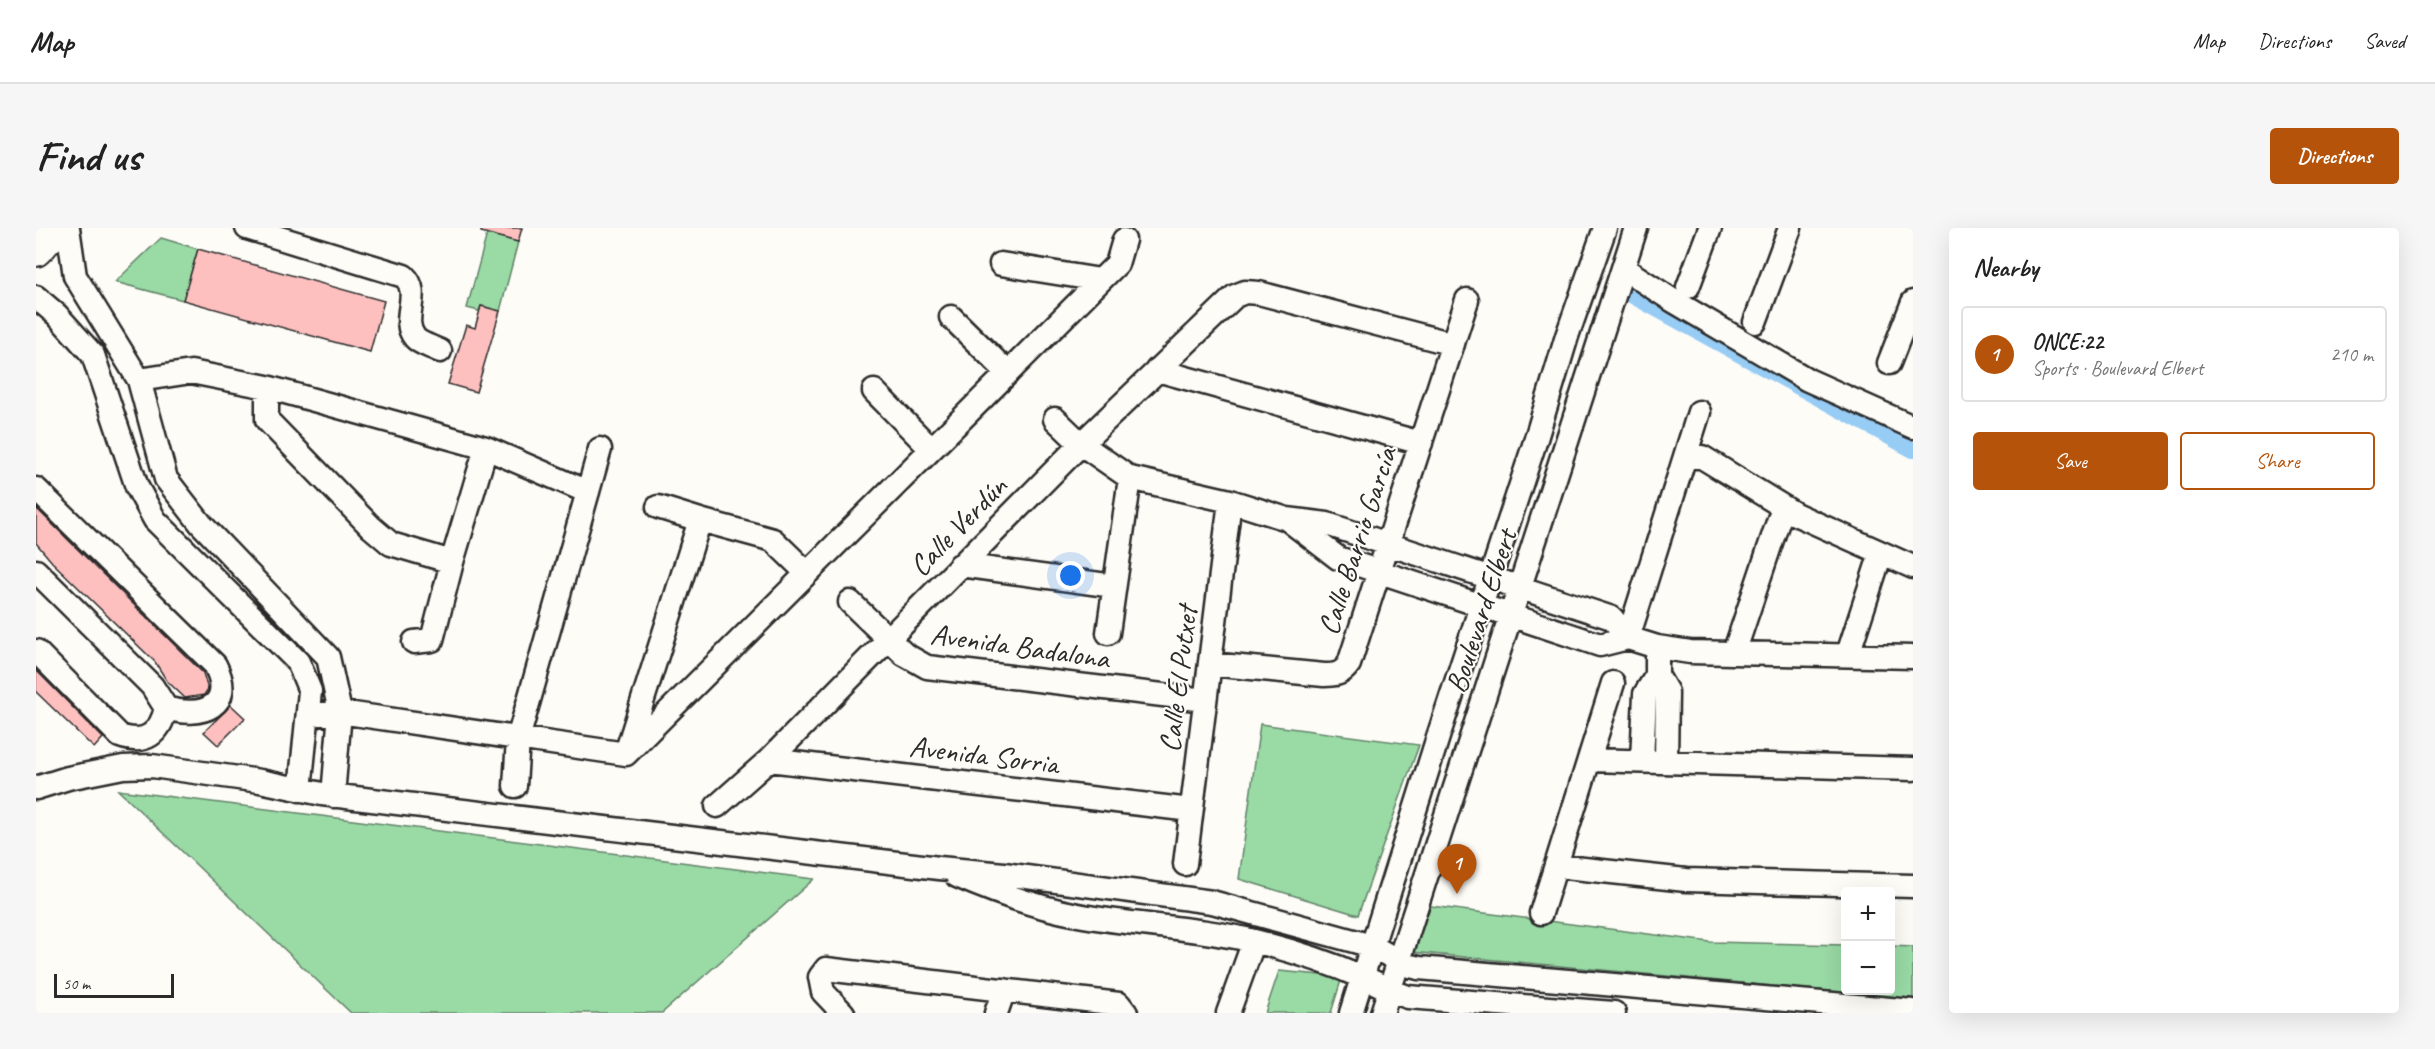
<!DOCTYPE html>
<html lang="en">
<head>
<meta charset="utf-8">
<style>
  body { margin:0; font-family:Caveat,sans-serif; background:#f6f6f6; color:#222 }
  .controls { position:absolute; right:18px; bottom:18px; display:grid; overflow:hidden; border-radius:6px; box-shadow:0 6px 24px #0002 }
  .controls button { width:54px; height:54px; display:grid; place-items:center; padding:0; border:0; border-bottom:2px solid #e0e0e0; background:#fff; color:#222; font:30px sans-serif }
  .scale { position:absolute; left:18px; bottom:15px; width:120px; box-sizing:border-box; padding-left:6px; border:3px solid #2b2b2b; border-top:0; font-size:16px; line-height:21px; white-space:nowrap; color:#2b2b2b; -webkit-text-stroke:4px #fdfcf7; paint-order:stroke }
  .you { position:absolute; left:1035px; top:348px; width:21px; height:21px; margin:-15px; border:4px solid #fff; border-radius:50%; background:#1a73e8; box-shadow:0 0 0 9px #1a73e833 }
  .badge { display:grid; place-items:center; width:39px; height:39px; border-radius:50%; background:#b45309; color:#fff; font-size:20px; font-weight:700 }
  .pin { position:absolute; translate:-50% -50px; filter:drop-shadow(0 2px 3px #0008) }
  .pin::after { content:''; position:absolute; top:32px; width:21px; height:18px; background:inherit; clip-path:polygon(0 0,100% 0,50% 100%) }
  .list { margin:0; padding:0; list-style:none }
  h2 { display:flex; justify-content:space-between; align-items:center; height:78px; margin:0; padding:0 24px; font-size:26px }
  h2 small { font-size:20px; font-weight:400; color:#767676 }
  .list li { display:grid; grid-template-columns:39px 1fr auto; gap:18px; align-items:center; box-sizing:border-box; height:96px; margin:0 12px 12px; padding:0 12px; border:2px solid #e0e0e0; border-radius:6px }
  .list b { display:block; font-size:22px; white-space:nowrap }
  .list p { margin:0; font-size:20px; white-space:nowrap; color:#767676 }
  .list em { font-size:20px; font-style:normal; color:#767676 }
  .actions { display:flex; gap:12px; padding:18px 24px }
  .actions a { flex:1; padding:14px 0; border:2px solid #b45309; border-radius:6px; text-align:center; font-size:21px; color:#b45309 }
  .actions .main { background:#b45309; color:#fff }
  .map { position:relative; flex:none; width:1877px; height:785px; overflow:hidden; border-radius:6px }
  header { display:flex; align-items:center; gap:36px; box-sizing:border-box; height:84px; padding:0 30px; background:#fff; border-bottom:2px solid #e0e0e0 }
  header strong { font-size:28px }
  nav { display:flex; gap:33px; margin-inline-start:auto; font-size:21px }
  .intro { display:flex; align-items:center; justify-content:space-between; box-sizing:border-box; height:144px; padding:0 36px }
  h1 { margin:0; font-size:42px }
  .button { padding:15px 27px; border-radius:6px; background:#b45309; color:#fff; font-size:21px; font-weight:700 }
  main { display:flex; gap:36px; padding:0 36px }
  aside { flex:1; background:#fff; border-radius:6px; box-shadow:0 6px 24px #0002 }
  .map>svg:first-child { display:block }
  .green { fill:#99daa5; stroke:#628268; stroke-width:1.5 }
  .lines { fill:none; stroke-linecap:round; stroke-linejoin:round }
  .canal { stroke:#97ccf5; stroke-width:16 }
  .building { fill:#fdc0bf; stroke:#2b2b2b; stroke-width:1.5 }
  .minor-casing { stroke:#2b2b2b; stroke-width:27 }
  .major-casing { stroke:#2b2b2b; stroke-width:34 }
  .minor { stroke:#fdfcf7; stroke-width:22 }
  .major { stroke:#fdfcf7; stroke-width:30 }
  .labels { text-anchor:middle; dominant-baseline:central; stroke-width:4.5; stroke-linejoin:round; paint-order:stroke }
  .street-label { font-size:30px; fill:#2b2b2b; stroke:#fdfcf7 }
</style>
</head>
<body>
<header>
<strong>Map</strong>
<nav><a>Map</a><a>Directions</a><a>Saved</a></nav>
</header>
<div class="intro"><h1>Find us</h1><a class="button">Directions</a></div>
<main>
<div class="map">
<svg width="1877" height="785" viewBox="0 0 1877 785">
  <rect width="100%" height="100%" fill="#fdfcf7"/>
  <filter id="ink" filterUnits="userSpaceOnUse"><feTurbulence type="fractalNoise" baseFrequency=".0167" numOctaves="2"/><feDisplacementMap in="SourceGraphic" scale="12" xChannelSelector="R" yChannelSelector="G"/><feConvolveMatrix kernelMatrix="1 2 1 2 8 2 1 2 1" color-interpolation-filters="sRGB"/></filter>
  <g filter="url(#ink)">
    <path class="green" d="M 451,6 L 482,14 L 464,83 L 445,78 L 443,83 L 431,80 Z
      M 125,10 L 162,21 L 147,72 L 79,54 Z
      M 1224,496 L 1383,517 L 1322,687 L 1203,651 Z
      M 82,562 L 778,651 L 626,785 L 315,785 Z
      M 1395,678 L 1674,714 L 1809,717 L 1810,762 L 1854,762 L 1855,718 L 1877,719 L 1877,771 L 1375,724 Z
      M 1243,743 L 1306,749 L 1295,785 L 1229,785 Z"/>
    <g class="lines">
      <path class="canal" d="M 1595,67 L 1877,222"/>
    </g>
    <path class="building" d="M 446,0 L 486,0 L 482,14 L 445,4 Z
      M 162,21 L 348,73 L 334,124 L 147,72 Z
      M 445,78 L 464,83 L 440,164 L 412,156 L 430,97 L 439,100 Z
      M 0,280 L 167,445 L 172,461 L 168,467 L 149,470 L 131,453 L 119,434 L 16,334 L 0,315 Z
      M 0,442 L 67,510 L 58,520 L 0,464 Z
      M 195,477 L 209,490 L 182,517 L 168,504 Z"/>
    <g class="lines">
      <g class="minor-casing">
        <path id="minor" d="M 32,0 L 39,48 L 103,152 L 130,251 L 165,296 L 292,429 L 304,484 L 297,568
          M 211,0 L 368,48 C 387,65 363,91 379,110 C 384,116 397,119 404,123
          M 965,36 L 1064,52
          M 1587,40 L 1636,72 L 1772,152 L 1877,199
          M 1652,59 L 1674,0
          M 0,69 L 21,87 L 57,127 L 101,259 L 119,292 L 262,434 L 274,463 L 264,562
          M 915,89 L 972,145
          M 1719,94 L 1754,0
          M 1853,135 L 1877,74
          M 1121,142 L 1385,215
          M 103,152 L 155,144 L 231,159 L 450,220 L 552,264
          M 231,159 L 231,192 L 335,299 L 355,316 L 416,334
          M 838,163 L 895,221
          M 1019,191 L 1045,216 L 1094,250 L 1194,273 L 1251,291 L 1291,296 L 1576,390 L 1592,410
          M 1649,229 L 1666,229 L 1759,286 L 1877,339
          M 0,261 L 179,437 C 200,478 166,491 130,480
          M 1251,291 L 1302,330 L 1564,417 L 1592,410 L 1621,419 L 1654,424 L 1877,429
          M 664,292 L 737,312 L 771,345
          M 924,337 L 1078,358
          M 0,343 L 116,458 L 130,480 C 124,506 109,517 84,508 L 0,423
          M 814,374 L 868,426 L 891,439 L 1169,472
          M 1072,405 L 1094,250
          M 1592,410 L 1663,184
          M 378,414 L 396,412 L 416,334 L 450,220
          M 1621,419 L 1621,447 L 1631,464 L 1630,534
          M 1698,425 L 1747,279
          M 1812,426 L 1845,325
          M 1174,436 L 1288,447 C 1300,447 1306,446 1313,436 L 1431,72
          M 272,487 L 304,484 L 590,526 L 1081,36 L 1088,12
          M 591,522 L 664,292 L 622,279
          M 733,532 L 1155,582
          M 1553,532 L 1877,541
          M 1606,533 L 1609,466 L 1621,447
          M 479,558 L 482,511 L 564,221
          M 0,560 L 32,550 L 87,539 L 116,538 L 224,553 L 286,566 L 903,640 L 968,646 L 1176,674 L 1336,718 L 1370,737 L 1383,740 L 1877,783
          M 681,578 L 733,532 L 1045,216 L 1199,68 L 1209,64 L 1223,65 L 1417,116
          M 1149,636 L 1194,273
          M 1520,638 L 1650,652 L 1877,658
          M 921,648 C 960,665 999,679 1042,687 C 1100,698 1160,699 1218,713 C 1254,722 1292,734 1326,749 C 1342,755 1356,764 1372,769 L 1578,785
          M 1505,685 L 1577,455
          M 807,785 L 787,764 L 784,749 L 790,741 L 1083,776 L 1090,785
          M 960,785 L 968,762
          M 1192,785 L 1218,713
          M 1315,785 L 1402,509 L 1499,214 L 1531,108 L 1569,0
          M 1346,785 L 1600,0"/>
      </g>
      <g class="major-casing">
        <path id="major" d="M 0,23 L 23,0"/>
      </g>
      <use href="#minor" class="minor"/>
      <use href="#major" class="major"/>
    </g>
  </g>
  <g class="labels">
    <g class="street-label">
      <text transform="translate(922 298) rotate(-46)">Calle Verdún</text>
      <text transform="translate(1321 313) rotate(-72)">Calle Barrio García</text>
      <text transform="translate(1445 383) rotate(-72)">Boulevard Elbert</text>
      <text transform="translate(984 418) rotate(8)">Avenida Badalona</text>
      <text transform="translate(1142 451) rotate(-83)">Calle El Putxet</text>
      <text transform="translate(948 527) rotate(7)">Avenida Sorria</text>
    </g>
  </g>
</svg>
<div class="controls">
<button>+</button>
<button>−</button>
</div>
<div class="scale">50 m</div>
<div class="you"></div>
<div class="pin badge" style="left:1421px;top:666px">1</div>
</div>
<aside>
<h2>Nearby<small></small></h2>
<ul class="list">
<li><span class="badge">1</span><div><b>ONCE:22</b><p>Sports · Boulevard Elbert</p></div><em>210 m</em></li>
</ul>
<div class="actions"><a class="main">Save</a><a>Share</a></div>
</aside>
</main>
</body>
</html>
